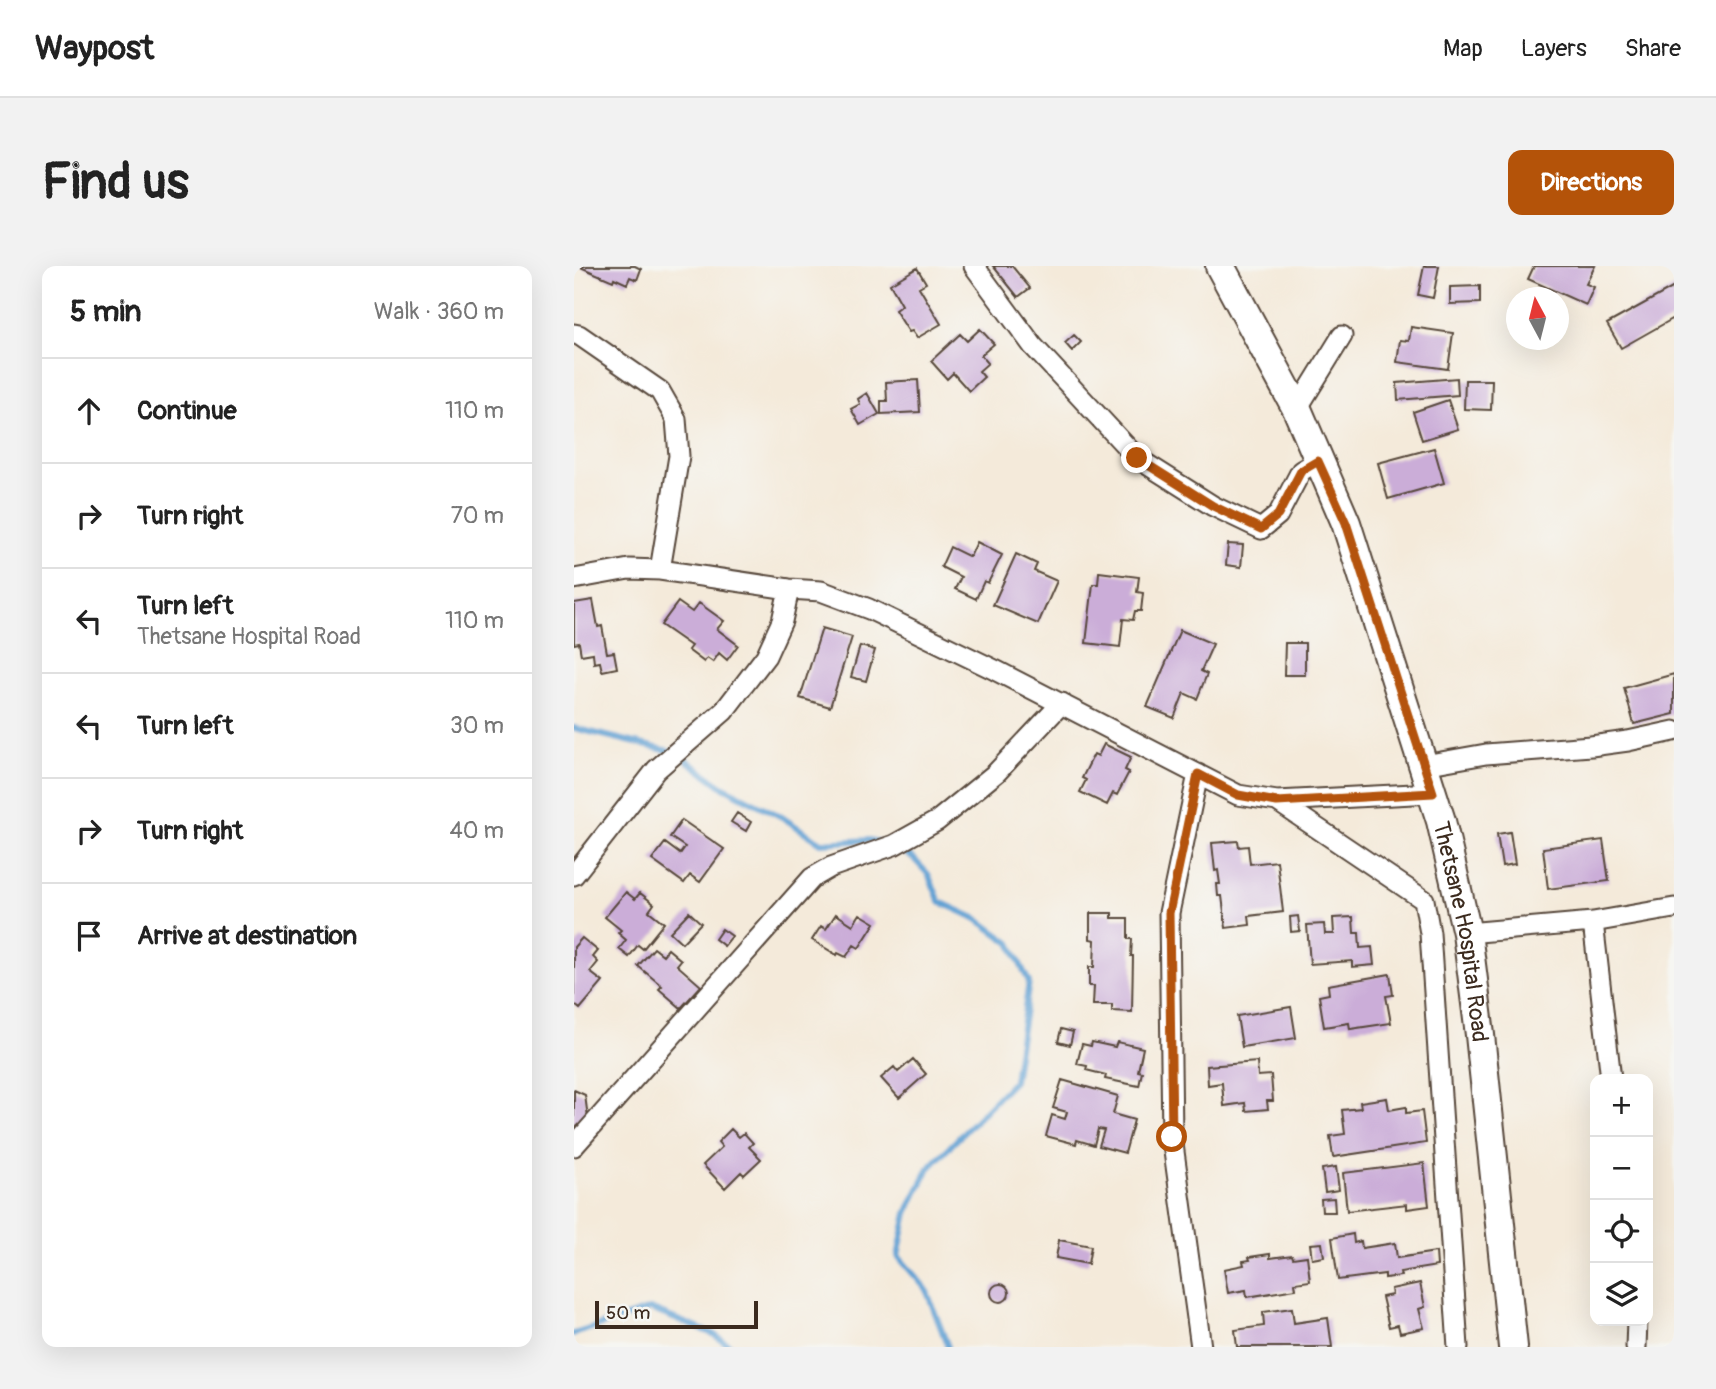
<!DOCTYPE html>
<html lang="en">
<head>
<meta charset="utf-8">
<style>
  body { margin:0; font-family:Pangolin,sans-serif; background:#f2f2f2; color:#222 }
  .controls { position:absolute; right:21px; bottom:21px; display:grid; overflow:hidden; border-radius:14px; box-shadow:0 7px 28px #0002 }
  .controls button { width:63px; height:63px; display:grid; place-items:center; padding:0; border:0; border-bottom:2px solid #e0e0e0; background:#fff; color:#222; font:35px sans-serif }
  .compass { position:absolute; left:932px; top:21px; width:63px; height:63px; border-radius:50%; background:#fff; box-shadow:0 7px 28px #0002; rotate:353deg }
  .scale { position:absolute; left:21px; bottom:18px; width:163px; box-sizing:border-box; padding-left:7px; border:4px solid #3b2a1e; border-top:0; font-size:19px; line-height:24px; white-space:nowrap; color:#3b2a1e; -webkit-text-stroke:5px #f6f6f2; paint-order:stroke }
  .stop { position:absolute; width:21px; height:21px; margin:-16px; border:5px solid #b45309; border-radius:50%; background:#fff }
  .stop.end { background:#b45309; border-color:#fff; box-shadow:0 2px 7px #0008 }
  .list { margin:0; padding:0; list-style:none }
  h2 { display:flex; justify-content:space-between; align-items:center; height:91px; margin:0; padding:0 28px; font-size:30px }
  h2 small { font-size:23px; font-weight:400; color:#767676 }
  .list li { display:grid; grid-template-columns:46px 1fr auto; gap:21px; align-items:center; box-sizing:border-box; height:105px; padding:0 28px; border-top:2px solid #e0e0e0 }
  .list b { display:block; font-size:26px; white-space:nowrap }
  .list p { margin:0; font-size:23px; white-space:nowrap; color:#767676 }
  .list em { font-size:23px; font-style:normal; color:#767676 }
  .icon { flex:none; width:38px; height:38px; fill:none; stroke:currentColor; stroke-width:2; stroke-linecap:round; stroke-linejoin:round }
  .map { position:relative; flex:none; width:1100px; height:1081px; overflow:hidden; border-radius:14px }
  header { display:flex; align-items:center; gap:42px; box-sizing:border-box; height:98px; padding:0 35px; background:#fff; border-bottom:2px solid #e0e0e0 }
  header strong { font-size:33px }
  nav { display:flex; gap:38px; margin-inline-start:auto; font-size:24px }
  .intro { display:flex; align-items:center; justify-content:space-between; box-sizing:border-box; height:168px; padding:0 42px }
  h1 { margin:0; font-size:49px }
  .button { padding:18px 32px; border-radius:14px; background:#b45309; color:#fff; font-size:24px; font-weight:700 }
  main { display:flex; gap:42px; padding:0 42px }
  aside { flex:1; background:#fff; border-radius:14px; box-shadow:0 7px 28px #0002 }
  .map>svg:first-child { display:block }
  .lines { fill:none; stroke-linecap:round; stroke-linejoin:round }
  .stream { stroke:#60a0d3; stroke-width:6 }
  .building { fill:#cbadd8 }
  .street-casing { stroke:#57473a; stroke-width:23 }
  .secondary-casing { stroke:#57473a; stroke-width:32 }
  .street { stroke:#fff; stroke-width:19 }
  .secondary { stroke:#fff; stroke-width:28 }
  .route { stroke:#b45309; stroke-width:9 }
  .labels { text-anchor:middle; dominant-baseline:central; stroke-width:5; stroke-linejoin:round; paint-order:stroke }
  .street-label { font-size:23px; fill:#3b2a1e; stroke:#f6f6f2 }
</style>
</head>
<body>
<header>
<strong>Waypost</strong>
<nav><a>Map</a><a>Layers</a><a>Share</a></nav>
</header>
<div class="intro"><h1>Find us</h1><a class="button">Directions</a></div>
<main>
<aside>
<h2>5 min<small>Walk · 360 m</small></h2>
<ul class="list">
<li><svg class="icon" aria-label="ahead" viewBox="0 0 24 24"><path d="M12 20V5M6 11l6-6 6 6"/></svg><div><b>Continue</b></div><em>110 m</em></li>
<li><svg class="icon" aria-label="right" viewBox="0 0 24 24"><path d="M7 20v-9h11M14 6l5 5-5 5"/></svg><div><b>Turn right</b></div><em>70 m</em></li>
<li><svg class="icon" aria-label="left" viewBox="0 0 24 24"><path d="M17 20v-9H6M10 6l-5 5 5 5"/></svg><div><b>Turn left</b><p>Thetsane Hospital Road</p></div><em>110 m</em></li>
<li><svg class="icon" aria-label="left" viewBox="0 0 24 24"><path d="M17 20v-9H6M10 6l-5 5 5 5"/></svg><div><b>Turn left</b></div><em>30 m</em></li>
<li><svg class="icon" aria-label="right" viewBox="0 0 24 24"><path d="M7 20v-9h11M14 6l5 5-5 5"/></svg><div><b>Turn right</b></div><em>40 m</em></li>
<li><svg class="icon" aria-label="arrive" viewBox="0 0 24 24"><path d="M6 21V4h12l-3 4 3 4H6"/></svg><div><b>Arrive at destination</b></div></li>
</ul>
</aside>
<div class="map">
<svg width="1100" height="1081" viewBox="0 0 1100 1081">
  <rect width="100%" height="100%" fill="#f6f6f2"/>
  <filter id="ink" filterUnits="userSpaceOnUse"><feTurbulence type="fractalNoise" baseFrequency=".0143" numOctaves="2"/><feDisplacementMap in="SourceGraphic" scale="14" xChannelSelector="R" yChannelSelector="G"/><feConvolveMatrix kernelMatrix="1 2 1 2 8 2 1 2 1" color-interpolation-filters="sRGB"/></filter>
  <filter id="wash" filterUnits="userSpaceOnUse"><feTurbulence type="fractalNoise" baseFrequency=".00686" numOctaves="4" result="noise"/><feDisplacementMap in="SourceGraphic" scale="28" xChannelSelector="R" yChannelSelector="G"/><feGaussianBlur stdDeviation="1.57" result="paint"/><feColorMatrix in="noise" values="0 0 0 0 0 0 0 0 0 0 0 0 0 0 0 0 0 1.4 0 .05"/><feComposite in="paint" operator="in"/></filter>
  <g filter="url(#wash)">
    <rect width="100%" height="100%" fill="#f4eada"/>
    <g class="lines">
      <path class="stream" d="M 0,462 L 103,487 L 146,519 L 208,551 L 247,577 L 295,574 L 309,577
        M 323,581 L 340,593 L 354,608 L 366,636 L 403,653 L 436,677 L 455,716 L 440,815 L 355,902 L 333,947 L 324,990 L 352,1023 L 374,1081
        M 0,1068 L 76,1043 L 139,1068 L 158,1081"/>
    </g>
    <g id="blocks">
      <path class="building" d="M 4,0 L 61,0 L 67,3 L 63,14 L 56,11 L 53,18 L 40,12 L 39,15 Z
        M 419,0 L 438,0 L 456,22 L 444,31 Z
        M 850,0 L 865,0 L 859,32 L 844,29 Z
        M 960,0 L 1021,0 L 1012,18 L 1020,21 L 1012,39 L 954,13 Z
        M 343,2 L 352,17 L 345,21 L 367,58 L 343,72 L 338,65 L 335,66 L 321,44 L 328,39 L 316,18 Z
        M 906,20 L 906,37 L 876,38 L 876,21 Z
        M 1100,21 L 1100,52 L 1047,82 L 1033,58 Z
        M 837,61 L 879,67 L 874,103 L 823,96 L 826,74 L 835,75 Z
        M 406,63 L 420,78 L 407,89 L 414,97 L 405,105 L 410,111 L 395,125 L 379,107 L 373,113 L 357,95 L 386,68 L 393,75 Z
        M 500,69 L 507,76 L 498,85 L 491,77 Z
        M 883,112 L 884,129 L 824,134 L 823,117 Z
        M 344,114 L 346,146 L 307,148 L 307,135 L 313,135 L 312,116 Z
        M 891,114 L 918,114 L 917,144 L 890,143 Z
        M 293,127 L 305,148 L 286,159 L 277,143 L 286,138 L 284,133 Z
        M 874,134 L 884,163 L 848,174 L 839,146 Z
        M 860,182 L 870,217 L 814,233 L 804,197 Z
        M 403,276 L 428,289 L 414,317 L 410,315 L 402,333 L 381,323 L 387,311 L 367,301 L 376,281 L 396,291 Z
        M 654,278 L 669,279 L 667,301 L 652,299 Z
        M 442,288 L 463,298 L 460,305 L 483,315 L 464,358 L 419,339 Z
        M 525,306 L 565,311 L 563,326 L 569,327 L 567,345 L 561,345 L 559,354 L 549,353 L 546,381 L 512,377 L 519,318 L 524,318 Z
        M 19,334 L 24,361 L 28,360 L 33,387 L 40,386 L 43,402 L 28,405 L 26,396 L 20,397 L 19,387 L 7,389 L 5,377 L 0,378 L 0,337 Z
        M 104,336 L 118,346 L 125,337 L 150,355 L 143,363 L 164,379 L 153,394 L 145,387 L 139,396 L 133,392 L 130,396 L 114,384 L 117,380 L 87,359 Z
        M 248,362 L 278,371 L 256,441 L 226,432 Z
        M 606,364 L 639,378 L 627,405 L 633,408 L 623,433 L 610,427 L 600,452 L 573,441 Z
        M 711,377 L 731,377 L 731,409 L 710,409 Z
        M 286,380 L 301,384 L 292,415 L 277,411 Z
        M 1100,408 L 1100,448 L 1060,458 L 1050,422 Z
        M 530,478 L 557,491 L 551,504 L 555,506 L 543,529 L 539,527 L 533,539 L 506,526 L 512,514 L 508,512 L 520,488 L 524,490 Z
        M 163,547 L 177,556 L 172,565 L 157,556 Z
        M 108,554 L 150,583 L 126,616 L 116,609 L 110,617 L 78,594 L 91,577 L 106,588 L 111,581 L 96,571 Z
        M 936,566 L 941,598 L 928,600 L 923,568 Z
        M 1029,574 L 1035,615 L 974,623 L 969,582 Z
        M 664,575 L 665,581 L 674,580 L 676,598 L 703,595 L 709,646 L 675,650 L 676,659 L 652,662 L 648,630 L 644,630 L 643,618 L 646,618 L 644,604 L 641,605 L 638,577 Z
        M 52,626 L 61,633 L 66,627 L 80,638 L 75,645 L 90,657 L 69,683 L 64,679 L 55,691 L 45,683 L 52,674 L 44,667 L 47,664 L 31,651 Z
        M 115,646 L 127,657 L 108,677 L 96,666 Z
        M 516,647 L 538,647 L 538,652 L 554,652 L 554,673 L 558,673 L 557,690 L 559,690 L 558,746 L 538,745 L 538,739 L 519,739 L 520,720 L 515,720 L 515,701 L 520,701 L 521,674 L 516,673 Z
        M 262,648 L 279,659 L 286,648 L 301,657 L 285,682 L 280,679 L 272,691 L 264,687 L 263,689 L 238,674 L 247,660 L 252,663 Z
        M 724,650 L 726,665 L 717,666 L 716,651 Z
        M 779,651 L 780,667 L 785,667 L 786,682 L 798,681 L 800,699 L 778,701 L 778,695 L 736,698 L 733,659 L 750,658 L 751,668 L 760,668 L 759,652 Z
        M 148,663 L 158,670 L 150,680 L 141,673 Z
        M 8,672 L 24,685 L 19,691 L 24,696 L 16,706 L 29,716 L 6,743 L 0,738 L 0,681 Z
        M 80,682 L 89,689 L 94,683 L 107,694 L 103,699 L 127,720 L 107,742 L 85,723 L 88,720 L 64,700 Z
        M 816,708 L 819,729 L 812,730 L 817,757 L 776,763 L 775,757 L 750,761 L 745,730 L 755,728 L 754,719 Z
        M 717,741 L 722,772 L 668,781 L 663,750 Z
        M 487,763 L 499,766 L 496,779 L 484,776 Z
        M 518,776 L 541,781 L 543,776 L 569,782 L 564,805 L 568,806 L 565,820 L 531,813 L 532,809 L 512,804 L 513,800 L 503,798 L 508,778 L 517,780 Z
        M 339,793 L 352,808 L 325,832 L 307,812 L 320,801 L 324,806 Z
        M 683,796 L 684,810 L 697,809 L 699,835 L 693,835 L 694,843 L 672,845 L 671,837 L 650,840 L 648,817 L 634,819 L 633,800 Z
        M 488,814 L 544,830 L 539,848 L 560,854 L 551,887 L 525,880 L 530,864 L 524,863 L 520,879 L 503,874 L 502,878 L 472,870 L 478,849 L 491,853 L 493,846 L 479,842 Z
        M 0,824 L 11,829 L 14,852 L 0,863 Z
        M 813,832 L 815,844 L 832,841 L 832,847 L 848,845 L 852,877 L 759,891 L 756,870 L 771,868 L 768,844 L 787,842 L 786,836 Z
        M 157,863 L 165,871 L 170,867 L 179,877 L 175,881 L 187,893 L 170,909 L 167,906 L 151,922 L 129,899 L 148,881 L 144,876 Z
        M 850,897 L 855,940 L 833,943 L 833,938 L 773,945 L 769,907 Z
        M 762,901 L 765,924 L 751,926 L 748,903 Z
        M 760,932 L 761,946 L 748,946 L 747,933 Z
        M 779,968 L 780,977 L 787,975 L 788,982 L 821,977 L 823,992 L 862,986 L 863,1000 L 826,1006 L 827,1010 L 811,1012 L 811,1008 L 764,1014 L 758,972 Z
        M 485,974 L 517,980 L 514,998 L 482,992 Z
        M 748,977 L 750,991 L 738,993 L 736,978 Z
        M 696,988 L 696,992 L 718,989 L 719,992 L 733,990 L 736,1015 L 721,1017 L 722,1023 L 673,1031 L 672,1024 L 654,1027 L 650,1003 L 670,999 L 669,995 L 676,994 L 675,991 Z
        M 846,1017 L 851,1041 L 845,1043 L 850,1062 L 826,1067 L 824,1059 L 815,1061 L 808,1031 L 818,1029 L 817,1023 Z
        M417 1027a9 9 0 1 1 18 0a9 9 0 1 1-18 0Z
        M 718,1042 L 720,1057 L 754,1052 L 758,1081 L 663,1081 L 661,1064 L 690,1060 L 689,1046 Z"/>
    </g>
  </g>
  <g filter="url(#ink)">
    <use href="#blocks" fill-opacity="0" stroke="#57473a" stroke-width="2"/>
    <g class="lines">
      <g class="street-casing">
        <path id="street" d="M 400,0 L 459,80 L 563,192 L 639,240 L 687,263 L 704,249 L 727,205 L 744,195
          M 0,68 L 5,69 L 86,125 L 102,153 L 105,190 L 86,304
          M 723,143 L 768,70
          M 0,313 L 55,303 L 86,304 L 215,323 L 247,325 L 295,343 L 421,404 L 664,529 L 703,535 L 859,527
          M 850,499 L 912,488 L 1017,480 L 1054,475 L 1100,465
          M 624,508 L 595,647 L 598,871 L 627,1081
          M 703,535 L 850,634 L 856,667 L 884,1081
          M 0,609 L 82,504 L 150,445 L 192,390 L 208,355 L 215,323
          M 1019,656 L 1037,813
          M 893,667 L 1019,656 L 1100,642
          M 0,880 L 238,612 L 257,601 L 320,579 L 363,555 L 422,507 L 488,437
          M 1062,1081 L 1063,1055"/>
      </g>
      <g class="secondary-casing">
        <g id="secondary">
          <path id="s1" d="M 646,0 L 723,143 L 772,257 L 867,555 L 893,667 L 906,769 L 939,1081"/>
        </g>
      </g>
      <use href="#street" class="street"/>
      <use href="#secondary" class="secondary"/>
    </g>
  </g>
  <g class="lines" filter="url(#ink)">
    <path class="route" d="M 563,192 L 639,240 L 687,263 L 704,249 L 727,205 L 744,195 L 772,257 L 859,527 L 703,536 L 664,529 L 624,508 L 595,647 L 598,871"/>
  </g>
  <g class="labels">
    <g class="street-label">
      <text stroke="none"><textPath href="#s1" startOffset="712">Thetsane Hospital Road</textPath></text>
    </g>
  </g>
</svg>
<div class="controls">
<button>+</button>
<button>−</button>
<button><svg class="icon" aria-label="locate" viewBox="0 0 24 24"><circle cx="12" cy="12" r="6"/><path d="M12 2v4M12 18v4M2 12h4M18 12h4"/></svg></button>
<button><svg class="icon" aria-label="layers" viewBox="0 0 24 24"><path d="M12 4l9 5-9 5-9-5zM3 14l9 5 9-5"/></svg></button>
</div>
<svg class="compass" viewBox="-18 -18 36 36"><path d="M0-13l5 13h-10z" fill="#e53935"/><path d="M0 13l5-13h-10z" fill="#767676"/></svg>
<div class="scale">50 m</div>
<div class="stop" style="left:598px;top:871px"></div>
<div class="stop end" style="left:563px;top:192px"></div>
</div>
</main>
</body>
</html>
